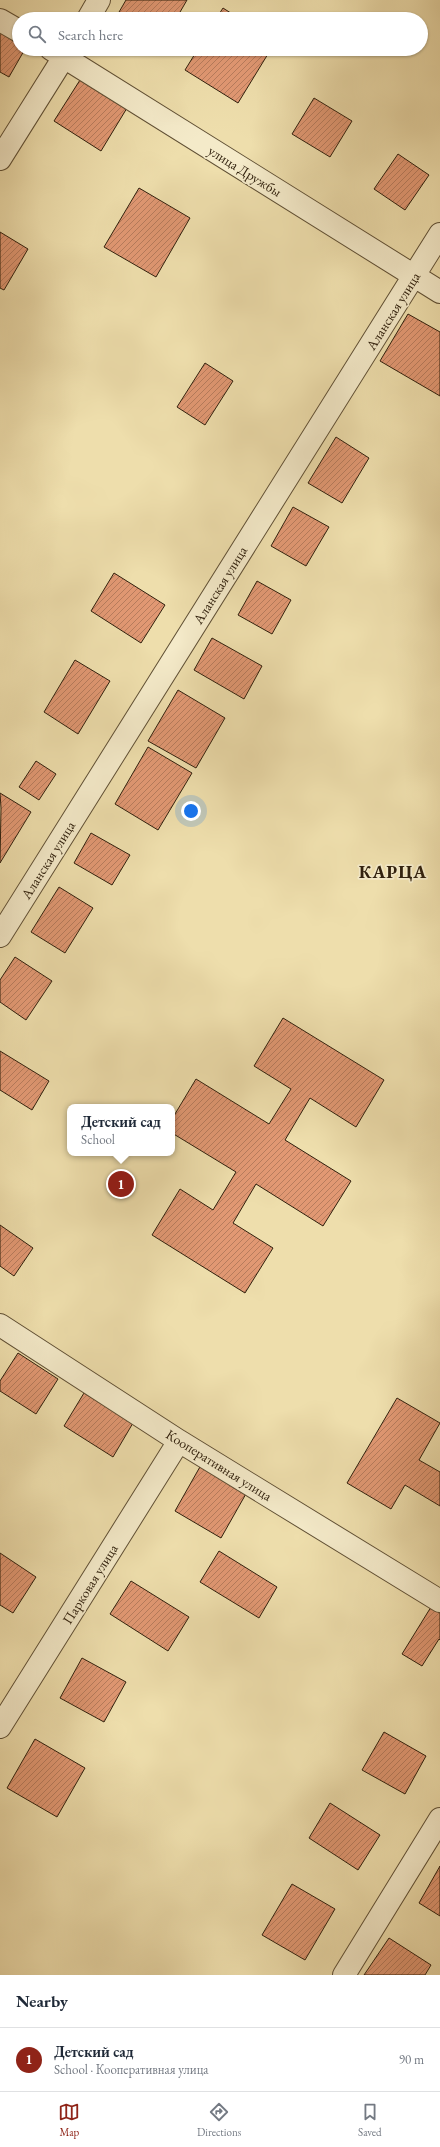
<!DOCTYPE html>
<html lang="en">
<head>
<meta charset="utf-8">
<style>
  body { margin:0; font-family:"EB Garamond",serif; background:#f2f2f3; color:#1f2937 }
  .you { position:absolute; left:191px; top:811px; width:14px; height:14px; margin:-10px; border:3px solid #fff; border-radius:50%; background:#1a73e8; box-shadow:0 0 0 6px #1a73e833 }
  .badge { display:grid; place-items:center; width:26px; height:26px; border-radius:50%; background:#8f2418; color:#fff; font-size:13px; font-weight:700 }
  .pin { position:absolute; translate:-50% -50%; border:2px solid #fff; box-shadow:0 1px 4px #0006 }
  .popup { position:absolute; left:67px; top:1104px; width:108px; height:52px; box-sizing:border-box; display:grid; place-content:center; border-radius:8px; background:#fff; filter:drop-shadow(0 1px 3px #0005); font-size:13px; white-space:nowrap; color:#747a83 }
  .popup b { font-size:15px; color:#1f2937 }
  .popup::after { content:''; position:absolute; left:50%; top:100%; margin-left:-8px; border:8px solid transparent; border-top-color:#fff }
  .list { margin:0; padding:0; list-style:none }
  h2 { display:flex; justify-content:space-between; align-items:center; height:52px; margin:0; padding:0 16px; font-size:17px }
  h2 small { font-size:13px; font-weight:400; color:#747a83 }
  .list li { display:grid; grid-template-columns:26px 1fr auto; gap:12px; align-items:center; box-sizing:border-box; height:64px; padding:0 16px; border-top:1px solid #e0e1e3 }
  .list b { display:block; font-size:15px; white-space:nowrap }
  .list p { margin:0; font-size:13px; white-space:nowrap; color:#747a83 }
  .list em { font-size:13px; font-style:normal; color:#747a83 }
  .icon { flex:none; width:22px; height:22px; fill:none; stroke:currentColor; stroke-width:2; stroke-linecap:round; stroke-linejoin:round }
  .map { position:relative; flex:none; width:440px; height:1975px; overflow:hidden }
  .search { position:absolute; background:#fff; box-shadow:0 1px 3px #0004; left:12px; right:12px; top:12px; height:44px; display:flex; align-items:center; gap:10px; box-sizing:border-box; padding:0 14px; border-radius:22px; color:#747a83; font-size:15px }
  .sheet { height:116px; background:#fff }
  nav { display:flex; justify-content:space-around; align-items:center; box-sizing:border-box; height:56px; border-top:1px solid #e0e1e3; background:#fff; font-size:11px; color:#747a83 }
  nav a { display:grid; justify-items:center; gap:2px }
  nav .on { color:#8f2418 }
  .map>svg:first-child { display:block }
  .building { fill:url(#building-hatch); stroke:#30200d }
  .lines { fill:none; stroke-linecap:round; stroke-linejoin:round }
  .minor-casing { stroke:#605035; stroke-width:24 }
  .minor { stroke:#f4eac9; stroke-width:22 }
  .labels { text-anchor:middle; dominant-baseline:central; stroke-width:3.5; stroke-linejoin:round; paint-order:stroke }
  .street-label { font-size:14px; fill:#30200d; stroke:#f4eac9 }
  .district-label { font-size:18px; font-weight:bold; letter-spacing:1px; fill:#30200d; stroke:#f4eac9 }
</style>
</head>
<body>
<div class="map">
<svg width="440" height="1975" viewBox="0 0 440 1975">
  <defs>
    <pattern id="building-hatch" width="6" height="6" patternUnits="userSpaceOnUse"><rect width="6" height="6" fill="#e19873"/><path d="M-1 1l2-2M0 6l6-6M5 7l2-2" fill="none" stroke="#b77c5d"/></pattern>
  </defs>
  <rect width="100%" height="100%" fill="#eedeac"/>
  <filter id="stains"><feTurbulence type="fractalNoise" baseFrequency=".005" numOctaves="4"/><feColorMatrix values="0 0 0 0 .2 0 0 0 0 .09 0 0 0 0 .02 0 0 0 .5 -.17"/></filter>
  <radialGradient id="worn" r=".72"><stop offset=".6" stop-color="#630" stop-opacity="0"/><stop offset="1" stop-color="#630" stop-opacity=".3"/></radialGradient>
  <path class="building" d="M 126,0 L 187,0 L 176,19 L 115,19 Z
    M 223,8 L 240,19 L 216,19 Z
    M 0,29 L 19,40 L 19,49 L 25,49 L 9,77 L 0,72 Z
    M 198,49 L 271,49 L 238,103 L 185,70 Z
    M 80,80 L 127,108 L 101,151 L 54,121 Z
    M 314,98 L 352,121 L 330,157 L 292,134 Z
    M 398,154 L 429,175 L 405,210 L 374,189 Z
    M 139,188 L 190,218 L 156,277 L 104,247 Z
    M 0,232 L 28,249 L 4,290 L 0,288 Z
    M 408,314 L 440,332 L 440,396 L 380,361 Z
    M 205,363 L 233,381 L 205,425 L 177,407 Z
    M 336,437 L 369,458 L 342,503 L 308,483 Z
    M 293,507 L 329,527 L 306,566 L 271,546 Z
    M 114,573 L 165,605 L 141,643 L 91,611 Z
    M 257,581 L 291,600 L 272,634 L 238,615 Z
    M 212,638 L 262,666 L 244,699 L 194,670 Z
    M 75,660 L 110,681 L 78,734 L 44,712 Z
    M 178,690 L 225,718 L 196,768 L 148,741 Z
    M 148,747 L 192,773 L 158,830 L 115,804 Z
    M 36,761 L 56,774 L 39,800 L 19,787 Z
    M 0,793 L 31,812 L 0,863 L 1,808 Z
    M 91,833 L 130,855 L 112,885 L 74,863 Z
    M 59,887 L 93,908 L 65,953 L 31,932 Z
    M 15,957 L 52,981 L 26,1020 L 0,1002 L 0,980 Z
    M 283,1018 L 384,1080 L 356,1127 L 310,1098 L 285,1140 L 351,1181 L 323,1226 L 256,1184 L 233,1223 L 273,1248 L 245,1293 L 152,1235 L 180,1189 L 213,1210 L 236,1172 L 172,1133 L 172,1119 L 196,1079 L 269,1124 L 291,1089 L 254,1066 Z
    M 0,1051 L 49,1081 L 32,1110 L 0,1090 Z
    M 0,1225 L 33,1248 L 14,1276 L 0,1266 Z
    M 18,1353 L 58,1379 L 36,1414 L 0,1391 L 0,1381 Z
    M 84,1393 L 133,1423 L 113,1457 L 64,1426 Z
    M 397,1398 L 440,1423 L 419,1460 L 440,1472 L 440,1506 L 405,1485 L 391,1509 L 347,1483 Z
    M 201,1465 L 247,1492 L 221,1538 L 175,1511 Z
    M 219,1551 L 277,1587 L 259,1618 L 200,1582 Z
    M 0,1553 L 36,1577 L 13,1613 L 0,1605 Z
    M 131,1581 L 189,1617 L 168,1651 L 110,1614 Z
    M 431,1607 L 440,1613 L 440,1640 L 439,1639 L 422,1666 L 402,1654 Z
    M 82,1658 L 126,1682 L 104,1722 L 60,1698 Z
    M 384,1732 L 426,1756 L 405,1794 L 362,1770 Z
    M 35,1739 L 85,1768 L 57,1817 L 7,1788 Z
    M 330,1803 L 380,1835 L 358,1870 L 309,1838 Z
    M 440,1866 L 440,1916 L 419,1903 Z
    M 292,1884 L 335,1909 L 305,1960 L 262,1935 Z
    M 389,1938 L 431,1965 L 425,1975 L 364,1975 Z"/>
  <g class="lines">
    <g class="minor-casing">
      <path id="minor" d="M 88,19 L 99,0
        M 0,20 L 19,31
        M 51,49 L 440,292
        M 0,159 L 69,49
        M 0,936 L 440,234
        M 0,1325 L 179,1441 L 440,1601
        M 0,1727 L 179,1441
        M 344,1975 L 440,1819"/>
    </g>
    <use href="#minor" class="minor"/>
  </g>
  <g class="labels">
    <g class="street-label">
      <text transform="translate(245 171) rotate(32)">улица Дружбы</text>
      <text transform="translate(393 311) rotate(-58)">Аланская улица</text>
      <text transform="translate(220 585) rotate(-58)">Аланская улица</text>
      <text transform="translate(48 860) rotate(-58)">Аланская улица</text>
      <text transform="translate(219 1465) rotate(32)">Кооперативная улица</text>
      <text transform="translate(90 1584) rotate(-58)">Парковая улица</text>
    </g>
    <g class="district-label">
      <text x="393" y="871">КАРЦА</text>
    </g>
  </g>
  <rect width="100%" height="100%" filter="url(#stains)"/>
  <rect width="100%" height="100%" fill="url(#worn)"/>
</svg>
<div class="you"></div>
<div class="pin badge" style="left:121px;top:1184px">1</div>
<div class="popup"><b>Детский сад</b>School</div>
<div class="search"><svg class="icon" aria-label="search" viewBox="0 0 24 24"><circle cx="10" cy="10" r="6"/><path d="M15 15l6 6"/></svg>Search here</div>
</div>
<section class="sheet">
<h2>Nearby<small></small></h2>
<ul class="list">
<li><span class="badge">1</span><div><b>Детский сад</b><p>School · Кооперативная улица</p></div><em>90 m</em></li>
</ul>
</section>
<nav>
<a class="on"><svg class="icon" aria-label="map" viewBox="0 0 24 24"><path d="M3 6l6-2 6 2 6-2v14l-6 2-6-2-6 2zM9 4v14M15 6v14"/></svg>Map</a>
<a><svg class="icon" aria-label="directions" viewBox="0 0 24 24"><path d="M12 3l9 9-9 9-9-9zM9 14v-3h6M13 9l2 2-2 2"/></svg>Directions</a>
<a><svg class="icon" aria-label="saved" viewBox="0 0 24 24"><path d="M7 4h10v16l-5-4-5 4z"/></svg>Saved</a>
</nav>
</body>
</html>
